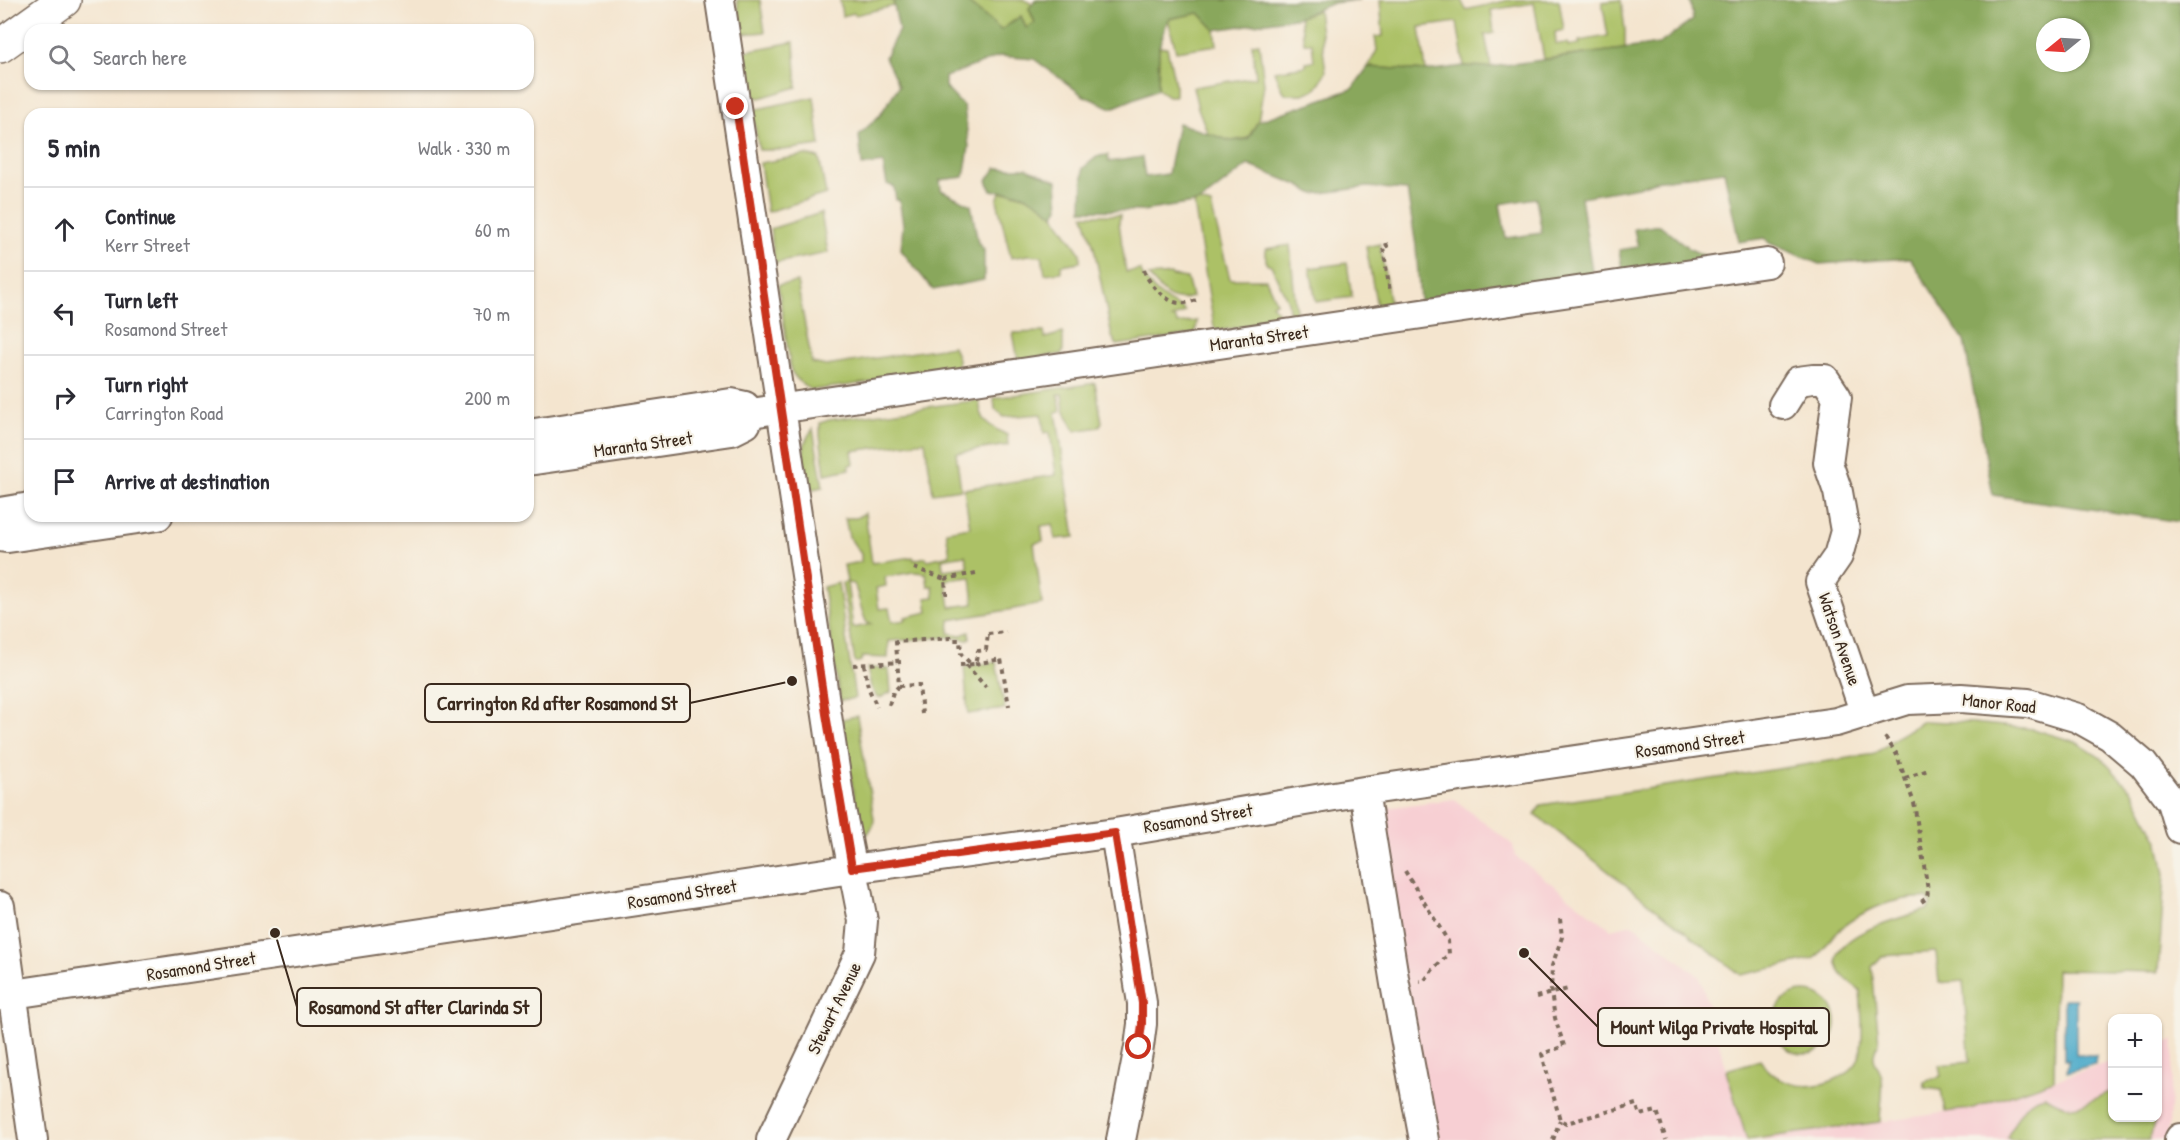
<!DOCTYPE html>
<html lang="en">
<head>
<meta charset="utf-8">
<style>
  body { margin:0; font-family:"Patrick Hand",sans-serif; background:#f2f2f3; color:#2b2b33 }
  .controls { position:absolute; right:18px; bottom:18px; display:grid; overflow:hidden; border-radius:12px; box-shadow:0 2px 4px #0004 }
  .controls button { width:54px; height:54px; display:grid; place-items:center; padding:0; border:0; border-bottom:2px solid #e1e1e2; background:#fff; color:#2b2b33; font:30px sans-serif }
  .compass { position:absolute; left:2036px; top:18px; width:54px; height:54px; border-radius:50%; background:#fff; box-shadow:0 2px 4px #0004; rotate:252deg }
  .stop { position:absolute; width:18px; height:18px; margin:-14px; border:4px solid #c8321e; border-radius:50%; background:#fff }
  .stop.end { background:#c8321e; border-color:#fff; box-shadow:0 2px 6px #0008 }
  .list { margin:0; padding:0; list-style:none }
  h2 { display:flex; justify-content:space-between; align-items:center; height:78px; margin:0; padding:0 24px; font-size:26px }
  h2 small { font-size:20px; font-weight:400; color:#7c7c81 }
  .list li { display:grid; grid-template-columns:39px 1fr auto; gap:18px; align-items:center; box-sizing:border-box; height:84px; padding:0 24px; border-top:2px solid #e1e1e2 }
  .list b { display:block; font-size:22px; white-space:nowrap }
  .list p { margin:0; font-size:20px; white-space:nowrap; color:#7c7c81 }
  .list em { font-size:20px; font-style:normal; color:#7c7c81 }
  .icon { flex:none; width:33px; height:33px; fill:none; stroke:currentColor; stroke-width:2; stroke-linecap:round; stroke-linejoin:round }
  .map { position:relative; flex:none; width:2180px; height:1140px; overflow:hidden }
  .search { position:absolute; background:#fff; box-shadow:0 2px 4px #0004; left:24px; top:24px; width:510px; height:66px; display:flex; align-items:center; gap:15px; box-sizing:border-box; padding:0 21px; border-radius:18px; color:#7c7c81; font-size:22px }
  .panel { position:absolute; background:#fff; box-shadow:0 2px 4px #0004; left:24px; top:108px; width:510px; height:414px; border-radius:18px }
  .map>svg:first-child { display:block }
  .built { fill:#f7cfd3 }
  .green { fill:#acc166; stroke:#747642; stroke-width:1.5; fill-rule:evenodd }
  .forest { fill:#89a75b; stroke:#62683c; stroke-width:1.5; fill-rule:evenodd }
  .water { fill:#4aa9c9; stroke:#426a74; stroke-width:1.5 }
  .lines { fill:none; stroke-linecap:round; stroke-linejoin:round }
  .minor-casing { stroke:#7c6b5c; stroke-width:32 }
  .major-casing { stroke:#7c6b5c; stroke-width:36 }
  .path { stroke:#7c6b5c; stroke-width:4; stroke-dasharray:4.5 4.5; stroke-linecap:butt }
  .minor { stroke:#fff; stroke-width:28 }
  .major { stroke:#fff; stroke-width:33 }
  .route { stroke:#c8321e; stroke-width:8 }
  .labels { text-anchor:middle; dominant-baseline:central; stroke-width:4.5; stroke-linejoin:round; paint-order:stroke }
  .street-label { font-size:18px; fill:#3b2a1e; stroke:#f7f3e8 }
  .leader { fill:none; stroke:#3b2a1e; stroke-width:2 }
  .callout-dot { fill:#3b2a1e; stroke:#f7f3e8; stroke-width:2 }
  .callout { fill:#f7f3e8; stroke:#3b2a1e; stroke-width:2 }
  .callout-label { font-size:20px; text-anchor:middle; font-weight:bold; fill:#3b2a1e }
</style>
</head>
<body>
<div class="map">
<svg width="2180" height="1140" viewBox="0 0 2180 1140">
  <rect width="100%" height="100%" fill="#f7f3e8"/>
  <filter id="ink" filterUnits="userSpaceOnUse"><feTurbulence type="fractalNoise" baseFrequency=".0167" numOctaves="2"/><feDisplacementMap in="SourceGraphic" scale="12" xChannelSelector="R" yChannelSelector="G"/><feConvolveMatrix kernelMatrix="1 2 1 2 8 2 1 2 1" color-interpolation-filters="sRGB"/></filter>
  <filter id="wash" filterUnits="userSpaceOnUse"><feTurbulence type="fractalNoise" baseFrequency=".008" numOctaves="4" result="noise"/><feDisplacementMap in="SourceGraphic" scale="24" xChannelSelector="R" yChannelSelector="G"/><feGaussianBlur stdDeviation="1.35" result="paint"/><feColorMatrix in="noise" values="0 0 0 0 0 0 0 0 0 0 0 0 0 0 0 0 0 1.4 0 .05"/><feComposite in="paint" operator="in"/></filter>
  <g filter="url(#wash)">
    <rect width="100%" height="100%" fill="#f4e5cf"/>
    <path class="built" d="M 1454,799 L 1513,845 L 1515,856 L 1611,929 L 1633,924 L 1700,977 L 1747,1140 L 1407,1140 L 1362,848 L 1362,811 Z
      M 2174,1040 L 2169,1126 L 2164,1140 L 1756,1140 L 1970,1109 L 2112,1061 L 2112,1118 L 2158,1118 L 2158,1045 Z"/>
    <path class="green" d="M 737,0 L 760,0 L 765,32 L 742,34 Z
      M 840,0 L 893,0 L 894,6 L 855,15 L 854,13 L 842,16 Z
      M 965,0 L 1024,0 L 1033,4 L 1029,9 L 1035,23 L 1026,28 L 1021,16 L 1001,30 Z
      M 1380,0 L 1461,0 L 1466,10 L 1509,0 L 1559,0 L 1564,30 L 1555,32 L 1556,44 L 1568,43 L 1568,46 L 1580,44 L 1579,41 L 1608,36 L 1602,2 L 1621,0 L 1625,30 L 1625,49 L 1544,59 L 1534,3 L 1491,10 L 1494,33 L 1485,35 L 1491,67 L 1464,66 L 1457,22 L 1420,27 L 1426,71 L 1368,67 L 1377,50 L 1375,37 L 1383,36 Z
      M 1318,10 L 1326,72 L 1316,89 L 1303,94 L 1286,94 L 1281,88 L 1274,71 L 1306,66 L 1306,62 L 1314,61 L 1312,43 L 1304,43 L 1300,17 Z
      M 1199,13 L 1215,30 L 1217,45 L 1176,51 L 1168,19 Z
      M 794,42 L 797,87 L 760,98 L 751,96 L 744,54 L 746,51 Z
      M 1259,43 L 1264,84 L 1258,121 L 1248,138 L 1231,141 L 1208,134 L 1198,108 L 1193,87 L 1256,77 L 1252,44 Z
      M 1159,47 L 1167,47 L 1175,84 L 1175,96 L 1168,96 L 1158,89 Z
      M 814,97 L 820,145 L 783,150 L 759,150 L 752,110 Z
      M 805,155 L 819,158 L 826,194 L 767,212 L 760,163 Z
      M 1010,192 L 1034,199 L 1054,215 L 1080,253 L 1080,262 L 1061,265 L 1061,272 L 1045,274 L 1042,256 L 1028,255 L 1011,258 L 997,200 L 1000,193 Z
      M 1200,202 L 1211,205 L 1230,279 L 1266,279 L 1276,302 L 1272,304 L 1279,314 L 1278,321 L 1217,331 L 1214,327 L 1194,203 Z
      M 821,213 L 828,253 L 775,263 L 770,229 Z
      M 1084,215 L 1120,215 L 1119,223 L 1126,272 L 1140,270 C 1147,286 1166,302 1182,308 L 1185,312 L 1172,318 L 1176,319 L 1177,324 L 1197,321 L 1196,331 L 1194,334 L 1117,345 L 1112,337 L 1094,248 Z
      M 1380,244 L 1390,305 L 1377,307 L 1366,247 Z
      M 1290,245 L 1296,309 L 1294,317 L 1290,320 L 1288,302 L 1271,265 L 1266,263 L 1266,249 Z
      M 1347,263 L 1352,297 L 1316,302 L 1310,268 Z
      M 1171,274 L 1172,276 L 1187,278 L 1192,297 C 1169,305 1163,291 1148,276 Z
      M 797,282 L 812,363 L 826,366 L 953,346 L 958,359 L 957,371 L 812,390 C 802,385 797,380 791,371 L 778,285 Z
      M 1044,332 L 1045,338 L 1063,333 L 1063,350 L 1062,354 L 1018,360 L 1013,333 Z
      M 1095,383 L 1102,422 L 1099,427 L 1075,431 L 1064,409 L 1062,394 L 1058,394 L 1061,411 L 1056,412 L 1075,537 L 1055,539 L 1053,524 L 1041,526 L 1043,541 L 1034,543 L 1042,604 L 950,620 L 949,633 L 961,635 L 969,632 L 970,638 L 967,640 L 950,637 L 889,641 L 888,658 L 862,657 L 861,661 L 855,663 L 842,583 L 847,582 L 844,565 L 861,562 L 861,554 L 849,537 L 845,518 L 856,518 L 865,513 L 872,563 L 913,557 L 914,560 L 926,557 L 927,560 L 950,555 L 946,531 L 970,527 L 964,489 L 1056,475 L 1050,432 L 1044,433 L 1042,414 L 1004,417 L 995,409 L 994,398 ZM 965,555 L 968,567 L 943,570 L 942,559 ZM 913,572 L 926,573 L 928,586 L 933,586 L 934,597 L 926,598 L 928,612 L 905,617 L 906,620 L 892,622 L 889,608 L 879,609 L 876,588 L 886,586 L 885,577 ZM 971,577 L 974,604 L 950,607 L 946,580 ZM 847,583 L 854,584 C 859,596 861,613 867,623 L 872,624 L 853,628 Z
      M 979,400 C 981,423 988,425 1007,435 L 1008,445 L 956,453 L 961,489 L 933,493 L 925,441 L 852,451 L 854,464 L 849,465 L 850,469 L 825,474 L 820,436 L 820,423 L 829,420 Z
      M 813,429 L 823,487 L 813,489 L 808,485 C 804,464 798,446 813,429 Z
      M 838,583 L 855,698 L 840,701 L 823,587 Z
      M 996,662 L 1005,709 L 968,714 L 964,667 Z
      M 867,668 L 889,669 L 891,692 L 880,698 L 877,698 L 871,687 Z
      M 857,716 L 874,819 L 873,826 L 867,835 L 860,825 L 857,815 L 842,719 Z
      M 1923,721 L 1973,723 L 2033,729 L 2076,742 L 2101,758 L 2133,792 L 2159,843 L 2165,874 L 2158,972 L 2056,970 L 2054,1080 L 1970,1109 L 1945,1112 L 1941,1090 L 1925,1088 L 1924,1082 L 1941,1076 L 1939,1065 L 1970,1062 L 1963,981 L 1939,983 L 1936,952 L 1882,956 L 1872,967 L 1879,1043 C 1867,1062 1880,1064 1882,1079 C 1884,1092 1880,1108 1880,1122 L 1747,1140 L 1726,1070 L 1760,1060 C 1777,1085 1806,1092 1834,1080 C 1843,1076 1850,1072 1856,1064 C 1866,1049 1861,1008 1860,990 C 1853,984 1843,979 1839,970 C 1822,935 1907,916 1927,910 L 1931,904 L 1927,898 C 1897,896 1861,910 1839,930 C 1829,938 1824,951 1814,959 L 1741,975 L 1535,814 L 1541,805 L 1875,754 L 1898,736 Z
      M1774 1023a31 31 0 1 1 62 0a31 31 0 1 1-62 0Z
      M 2110,1092 L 2112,1092 L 2112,1118 L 2155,1118 L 2150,1140 L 2013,1140 L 2007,1137 C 2018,1117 2022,1101 2045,1096 C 2078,1117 2080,1103 2110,1092 Z"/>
    <path class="forest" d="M 893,0 L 965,0 L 1001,30 L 1021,16 L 1026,28 L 1035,23 L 1029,8 L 1035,0 L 1359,0 L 1333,3 L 1300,17 L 1215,30 L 1199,13 L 1168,19 L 1159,47 L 1158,89 L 1112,108 L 1084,96 L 1034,59 L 1000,56 L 945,77 L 945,87 L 964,107 L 969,147 L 964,177 L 940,180 L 941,190 L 971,205 L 978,243 L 984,250 L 984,280 L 933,290 L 901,250 L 903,224 L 899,200 L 896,200 L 894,187 L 887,184 L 883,163 L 862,166 L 859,135 L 880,115 L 899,86 L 885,57 L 899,30 Z
      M 1690,0 L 2180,0 L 2180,522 L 1993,495 L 1964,341 L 1910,258 L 1819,264 L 1769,243 L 1765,238 L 1739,242 L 1724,171 L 1654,181 L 1638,187 L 1581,197 L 1593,278 L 1420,301 L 1416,246 L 1407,190 L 1367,187 L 1314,194 L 1298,185 L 1248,165 L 1200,202 L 1142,211 L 1082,210 L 1083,168 L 1098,156 L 1108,155 L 1109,162 L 1142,157 L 1145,177 L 1168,174 L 1178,123 L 1231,141 L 1248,139 L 1258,121 L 1352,89 L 1368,67 L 1426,71 L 1464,66 L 1491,67 L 1659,44 L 1693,20 ZM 2045,27 L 2081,27 L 2081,63 L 2045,63 ZM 1536,198 L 1542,233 L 1506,238 L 1500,204 Z
      M 996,168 L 1027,168 L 1057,181 L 1059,208 L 1054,215 C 1041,204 1028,194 1010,192 C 1003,191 999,192 991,190 L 987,180 Z
      M 1660,225 L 1690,249 L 1705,256 L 1706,263 L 1623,274 L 1619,250 L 1638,247 L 1634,229 Z"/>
    <path class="water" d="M 2064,999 L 2076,999 L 2076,1055 L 2096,1055 L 2095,1064 L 2067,1072 L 2068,1060 L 2064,1060 Z"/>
  </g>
  <g filter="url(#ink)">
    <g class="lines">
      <g class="minor-casing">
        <path id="minor" d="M 720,0 L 841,809 L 863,921 L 860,953 L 771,1140
          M 1783,405 L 1798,381 L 1813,379 L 1825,379 L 1837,397 L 1828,463 L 1838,492 L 1845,531 L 1838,556 L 1820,582 L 1865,714
          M 751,413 L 1767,263
          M 528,434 L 731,403 L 745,406 L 751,413
          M 528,461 L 732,431 L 746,424 L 751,413
          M 0,512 L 30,507
          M 0,537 L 8,538 L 158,516
          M 1364,791 L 1395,984 L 1424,1140
          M 1115,833 L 1142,1003 L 1142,1024 L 1139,1047 L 1121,1140
          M 0,906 L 33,1140
          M 0,996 L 852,869 L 1115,833 L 1364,791 L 1836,722 L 1907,700 L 1961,698 L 2028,703 L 2078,718 L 2110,736 L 2143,764 L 2172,802 L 2180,829
          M 2179,1140 L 2180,1138"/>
      </g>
      <g class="major-casing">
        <path id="major" d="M 0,46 L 64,0"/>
      </g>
      <path class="path" d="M 1386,243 L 1387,246 L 1383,247 L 1390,292
        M 1144,270 C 1147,282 1166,303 1180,303 C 1186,304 1193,301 1200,299
        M 914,568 L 945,579 L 946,593 L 948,593
        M 945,579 L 976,573
        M 988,634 L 1006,632
        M 864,664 L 868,687 L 877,707
        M 975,664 L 1001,659 L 1009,706
        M 853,665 L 901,662
        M 960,665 L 975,664 L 978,651 L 986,650 L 988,634
        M 966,665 L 986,687
        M 889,705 L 893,692 L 899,686
        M 922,714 L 919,685 L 899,686 L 896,642 L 951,638 L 952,640 L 960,640 L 961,654 L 971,664
        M 1885,737 L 1896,753 L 1914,803 L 1928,890 L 1927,898 L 1918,904
        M 1905,778 L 1928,770
        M 1405,871 L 1448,941 L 1449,954 L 1434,968 L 1425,980 L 1420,981
        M 1560,919 L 1562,937 L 1552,966 L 1551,992 L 1555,1018 L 1564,1046 L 1542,1054 L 1560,1120 L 1566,1123 L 1636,1104 L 1640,1115 L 1657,1111 L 1666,1140
        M 1536,997 L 1568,989
        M 1553,1140 L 1560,1120"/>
      <use href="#minor" class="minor"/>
      <use href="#major" class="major"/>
    </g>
  </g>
  <g class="lines" filter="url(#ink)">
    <path class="route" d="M 736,107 L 826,714 L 852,868 L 1115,833 L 1142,1003 L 1142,1024 L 1139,1047"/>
  </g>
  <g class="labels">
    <g class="street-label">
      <text transform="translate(1259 338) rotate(-8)">Maranta Street</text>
      <text transform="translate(643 444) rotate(-8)">Maranta Street</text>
      <text transform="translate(1840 639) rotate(71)">Watson Avenue</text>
      <text transform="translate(1999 703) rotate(6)">Manor Road</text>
      <text transform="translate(1690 744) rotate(-8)">Rosamond Street</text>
      <text transform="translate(1198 818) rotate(-9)">Rosamond Street</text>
      <text transform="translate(682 894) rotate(-9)">Rosamond Street</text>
      <text transform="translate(201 966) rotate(-9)">Rosamond Street</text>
      <text transform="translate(834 1008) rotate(-64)">Stewart Avenue</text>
    </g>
  </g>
  <path class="leader" d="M792 681L690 703M275 933L297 1007M1524 953L1598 1027"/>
  <g class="callout-dot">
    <circle cx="792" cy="681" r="6"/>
    <circle cx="275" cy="933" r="6"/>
    <circle cx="1524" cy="953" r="6"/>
  </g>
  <g class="callout">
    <rect x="425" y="684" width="265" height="38" rx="6"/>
    <rect x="297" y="988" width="244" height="38" rx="6"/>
    <rect x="1598" y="1008" width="231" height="38" rx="6"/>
  </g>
  <g class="callout-label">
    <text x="557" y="710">Carrington Rd after Rosamond St</text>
    <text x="419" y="1014">Rosamond St after Clarinda St</text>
    <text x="1714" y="1034">Mount Wilga Private Hospital</text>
  </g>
</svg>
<div class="controls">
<button>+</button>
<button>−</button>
</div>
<svg class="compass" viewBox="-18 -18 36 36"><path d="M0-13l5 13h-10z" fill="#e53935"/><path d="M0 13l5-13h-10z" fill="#7c7c81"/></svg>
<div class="stop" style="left:1139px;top:1047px"></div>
<div class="stop end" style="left:736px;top:107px"></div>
<div class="search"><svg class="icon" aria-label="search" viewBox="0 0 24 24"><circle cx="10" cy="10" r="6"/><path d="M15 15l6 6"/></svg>Search here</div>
<section class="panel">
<h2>5 min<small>Walk · 330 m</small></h2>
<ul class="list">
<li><svg class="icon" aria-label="ahead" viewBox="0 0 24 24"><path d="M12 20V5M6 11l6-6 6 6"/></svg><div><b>Continue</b><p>Kerr Street</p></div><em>60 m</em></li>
<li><svg class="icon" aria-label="left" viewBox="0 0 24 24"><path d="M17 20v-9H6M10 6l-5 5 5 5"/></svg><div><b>Turn left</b><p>Rosamond Street</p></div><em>70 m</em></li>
<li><svg class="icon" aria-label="right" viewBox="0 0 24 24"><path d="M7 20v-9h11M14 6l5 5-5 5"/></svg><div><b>Turn right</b><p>Carrington Road</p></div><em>200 m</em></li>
<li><svg class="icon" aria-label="arrive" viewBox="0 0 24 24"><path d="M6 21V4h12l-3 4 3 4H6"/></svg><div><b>Arrive at destination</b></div></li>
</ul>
</section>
</div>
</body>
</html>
